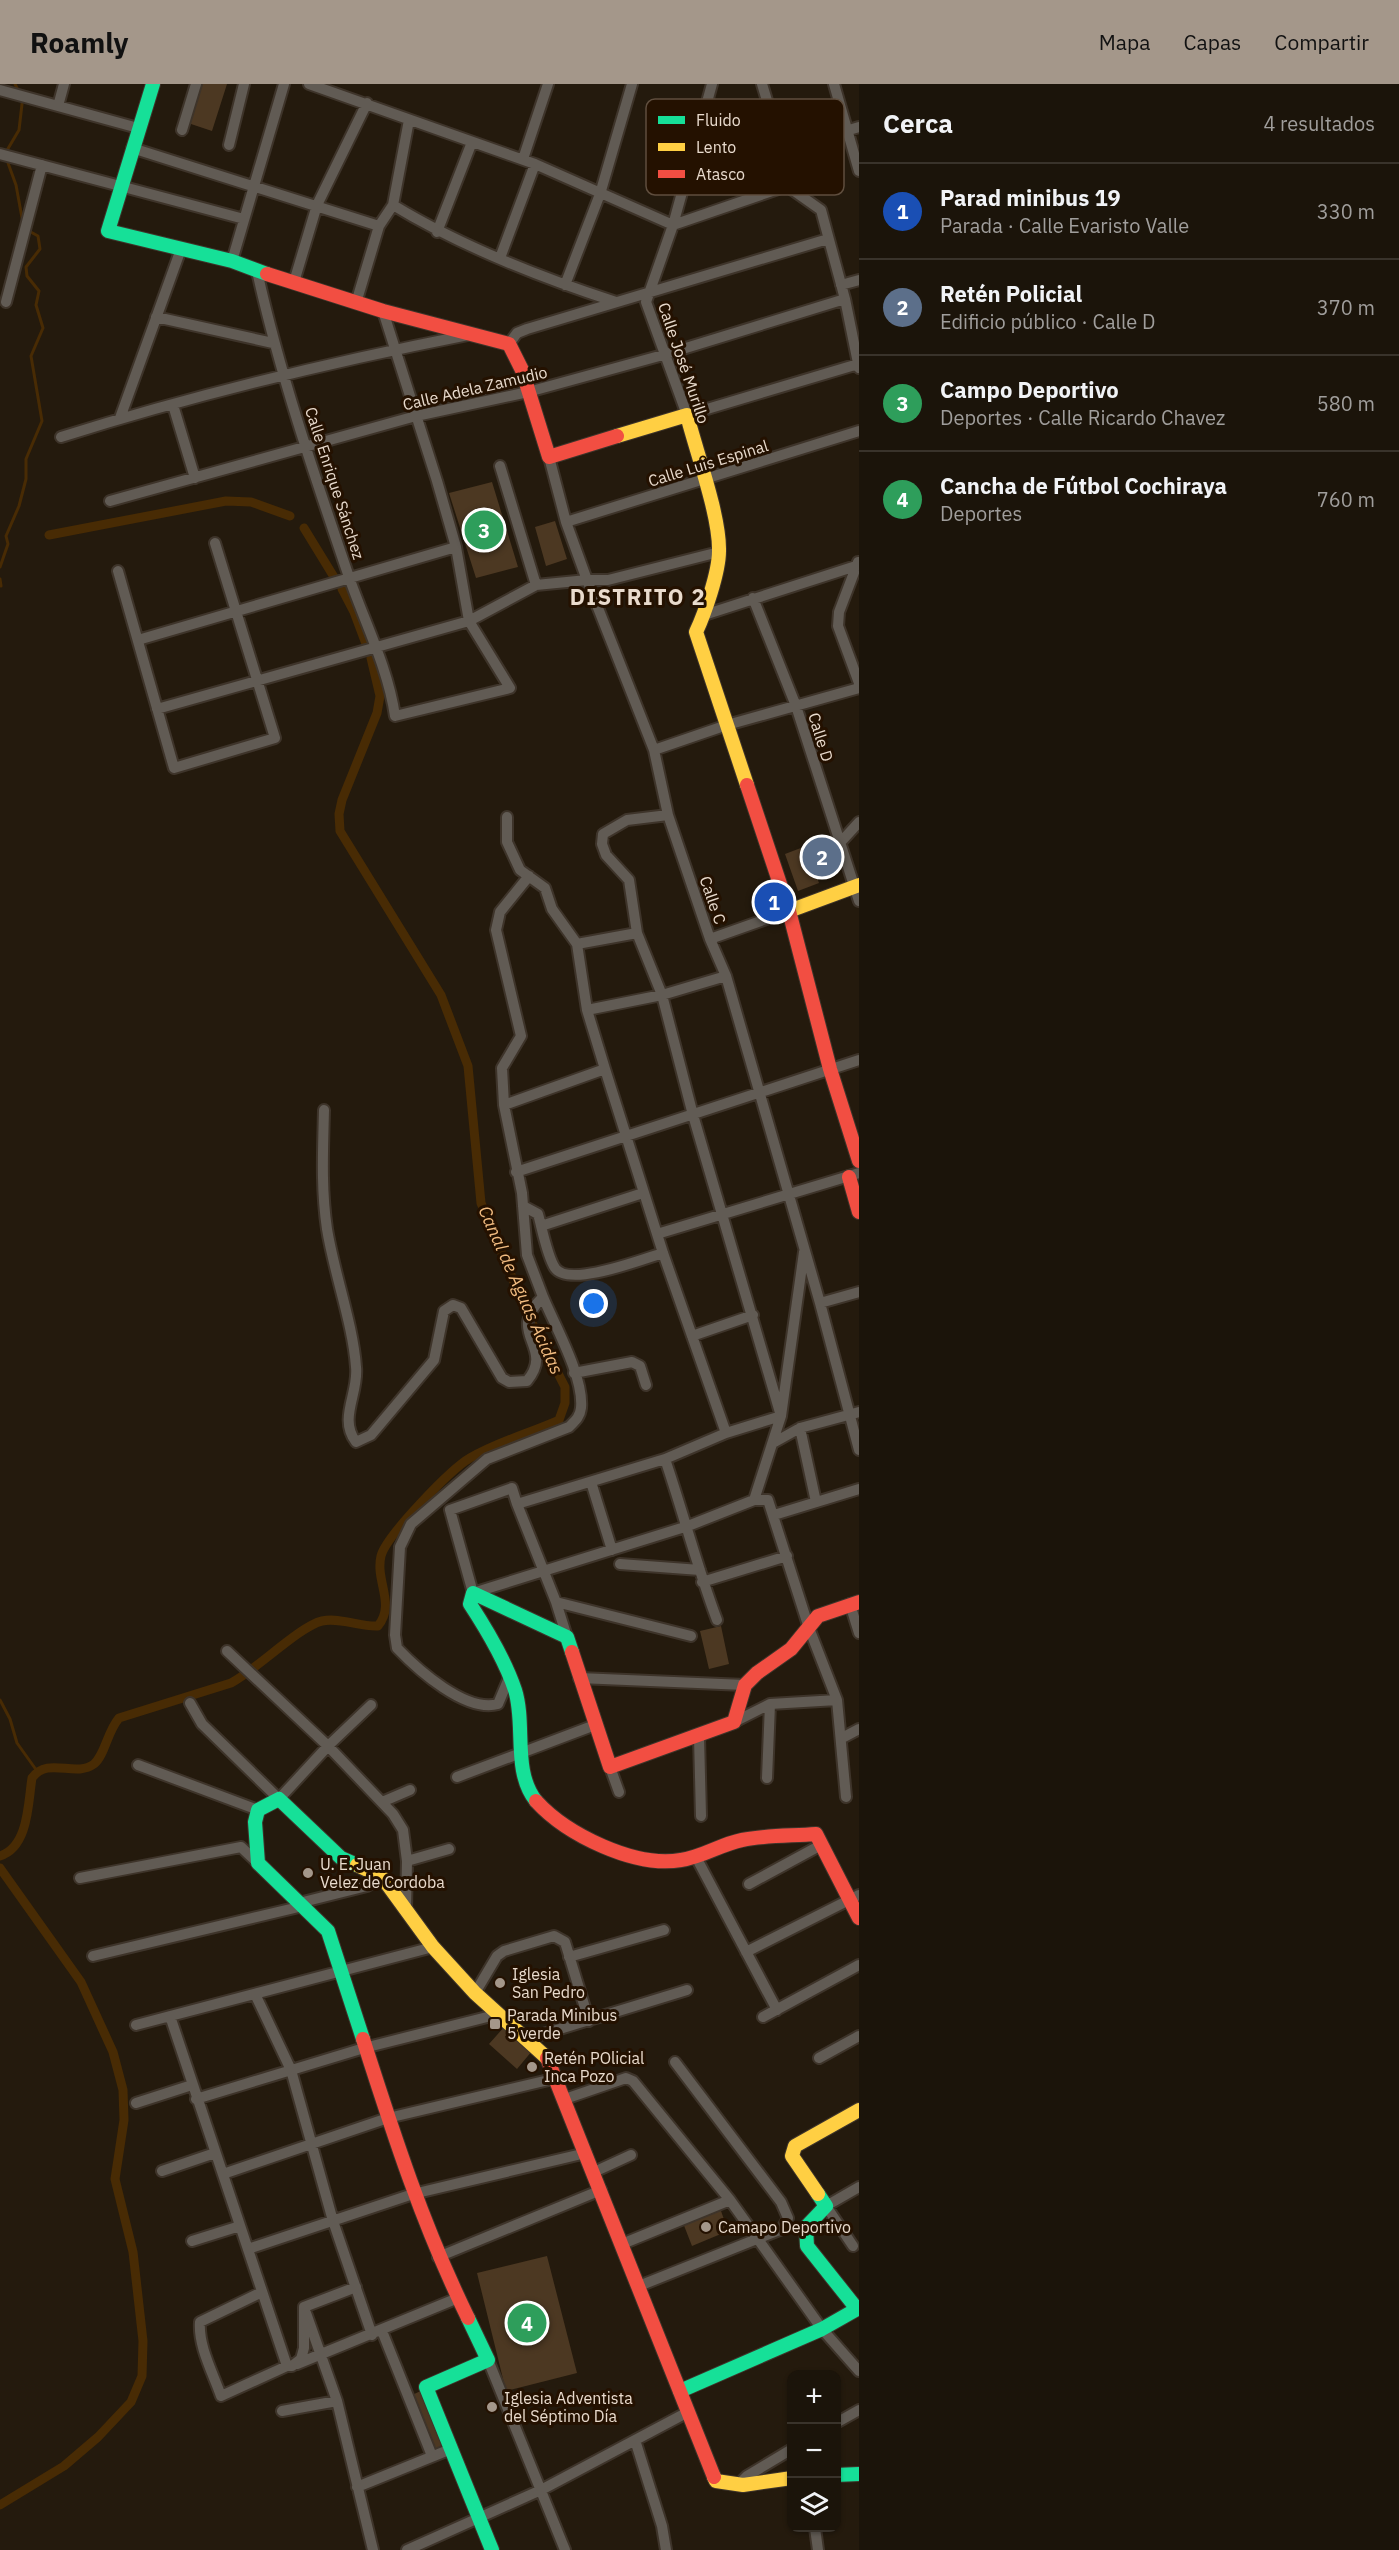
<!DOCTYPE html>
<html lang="es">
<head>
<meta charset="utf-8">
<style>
  body { margin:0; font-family:"IBM Plex Sans",sans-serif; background:#282118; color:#f1f3f6 }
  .controls { position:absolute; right:18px; bottom:18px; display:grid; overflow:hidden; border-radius:12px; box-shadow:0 2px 4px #0004 }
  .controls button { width:54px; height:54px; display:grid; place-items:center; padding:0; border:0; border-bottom:2px solid #39332b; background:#1b140a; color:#f1f3f6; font:30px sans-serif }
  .you { position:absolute; left:594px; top:1220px; width:21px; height:21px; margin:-15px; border:4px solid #fff; border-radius:50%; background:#1a73e8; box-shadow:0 0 0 9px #1a73e833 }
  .badge { display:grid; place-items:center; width:39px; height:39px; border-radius:50%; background:#a4978a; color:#fff; font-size:20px; font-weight:700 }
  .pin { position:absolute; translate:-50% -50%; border:3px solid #fff; box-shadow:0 2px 6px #0006 }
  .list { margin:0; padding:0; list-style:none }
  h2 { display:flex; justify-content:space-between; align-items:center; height:78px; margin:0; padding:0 24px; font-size:26px }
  h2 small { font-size:20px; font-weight:400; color:#a09e9c }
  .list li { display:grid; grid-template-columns:39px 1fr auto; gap:18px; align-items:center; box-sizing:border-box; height:96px; padding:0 24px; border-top:2px solid #39332b }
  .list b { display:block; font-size:22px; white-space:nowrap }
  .list p { margin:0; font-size:20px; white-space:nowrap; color:#a09e9c }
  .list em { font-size:20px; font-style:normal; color:#a09e9c }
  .icon { flex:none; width:33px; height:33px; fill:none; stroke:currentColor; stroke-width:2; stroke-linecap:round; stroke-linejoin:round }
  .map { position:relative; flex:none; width:859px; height:2466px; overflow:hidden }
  header { display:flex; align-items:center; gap:36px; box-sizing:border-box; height:84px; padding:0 30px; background:#a4978a; color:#111 }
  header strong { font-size:28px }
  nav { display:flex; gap:33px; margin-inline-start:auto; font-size:21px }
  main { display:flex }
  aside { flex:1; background:#1b140a }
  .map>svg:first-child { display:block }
  .green { fill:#4c3822 }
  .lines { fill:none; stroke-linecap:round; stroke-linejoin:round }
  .stream { stroke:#482b04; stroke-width:3 }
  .canal { stroke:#482b04; stroke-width:9 }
  .street-casing { stroke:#3e342a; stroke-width:14 }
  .fast-casing { stroke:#3e342a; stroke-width:16 }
  .slow-casing { stroke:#3e342a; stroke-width:16 }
  .jam-casing { stroke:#3e342a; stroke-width:16 }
  .street { stroke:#615b54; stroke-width:10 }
  .fast { stroke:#16e098; stroke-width:14 }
  .slow { stroke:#ffcf43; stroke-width:14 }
  .jam { stroke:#f24e42; stroke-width:14 }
  .poi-dot { fill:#a4978a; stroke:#241100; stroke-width:2 }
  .labels { text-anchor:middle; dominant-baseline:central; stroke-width:6; stroke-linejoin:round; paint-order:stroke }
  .street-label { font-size:16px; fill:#e9dbcd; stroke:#241100 }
  .poi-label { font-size:16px; fill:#e9dbcd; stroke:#241100; text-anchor:start }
  .water-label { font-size:18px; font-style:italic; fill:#f2bc80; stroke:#241100 }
  .district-label { font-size:22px; font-weight:bold; letter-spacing:1.5px; fill:#e9dbcd; stroke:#241100 }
  .key { fill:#241100; stroke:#5f4e3e; stroke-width:1.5 }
  .key-label { font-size:16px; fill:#e9dbcd }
</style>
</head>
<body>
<header>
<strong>Roamly</strong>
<nav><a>Mapa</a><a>Capas</a><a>Compartir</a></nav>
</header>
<main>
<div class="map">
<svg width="859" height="2466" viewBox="0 0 859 2466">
  <rect width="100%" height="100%" fill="#241a0d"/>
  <path class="green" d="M 202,0 L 227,0 L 212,47 L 188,39 Z
    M 492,398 L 518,483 L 476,494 L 449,409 Z
    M 555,437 L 567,475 L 546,482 L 535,443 Z
    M 806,762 L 819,799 L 798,807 L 785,770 Z
    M 721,1542 L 729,1580 L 709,1585 L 700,1547 Z
    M 505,1942 L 532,1967 L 517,1985 L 489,1960 Z
    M 720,2124 L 728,2147 L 692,2162 L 683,2139 Z
    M 547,2172 L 577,2289 L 506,2307 L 477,2189 Z
    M 423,2306 L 447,2362 L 433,2367 L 412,2311 Z"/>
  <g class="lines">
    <path class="stream" d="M 15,0 L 19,8
      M 6,68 L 19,46 L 22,20
      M 8,79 L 16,101 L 22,134
      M 0,483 L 8,460 L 6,452 L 19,422 L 26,395 L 26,375 L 42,337 L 31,272 L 43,244 L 36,221 L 39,207 L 27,192 L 26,183 L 40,165 L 38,152 L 29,147
      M 0,495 L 1,502
      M 0,1616 L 10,1635 L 17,1659 L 37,1687"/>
    <path class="canal" d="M 304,444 L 334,493
      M 49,451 L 226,417 L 251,418 L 290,432
      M 342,505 L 354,528 L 366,560
      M 0,1772 C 29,1763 28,1718 32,1694 C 48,1672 75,1694 94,1680 C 105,1671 107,1648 119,1634 L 231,1599 C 256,1586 300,1542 322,1537 C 340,1533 360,1543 378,1542 C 396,1520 375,1497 381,1472 C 386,1452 451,1385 470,1374 C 497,1358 530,1349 559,1336 L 565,1319 L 565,1303 L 526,1227 L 481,1119 L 468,982 L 441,911 L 340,747 L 339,730 L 342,716 L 377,629 L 380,612 L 371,574
      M 0,1784 L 81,1898 L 113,1968 L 123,2006 L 124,2036 L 115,2095 L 133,2168 L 143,2257 L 142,2292 L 131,2318 L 98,2353 L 64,2382 L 0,2421"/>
    <g class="street-casing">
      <path id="street" d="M 309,0 L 535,80 L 673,141 L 787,102
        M 712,0 L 673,141 L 646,218 L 687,331 L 858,280
        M 762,0 L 782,66 L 787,102 L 821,126 L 845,215 L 859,284
        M 834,0 L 859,87
        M 0,6 L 138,44
        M 58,22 L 64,0
        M 182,46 L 196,0
        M 229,61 L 244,0
        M 132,64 L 379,142
        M 782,66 L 859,43
        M 0,70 L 244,135
        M 523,75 L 548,0
        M 393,121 C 462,163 539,193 616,218
        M 437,148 L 472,58
        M 500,174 L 535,80
        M 232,177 L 284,0
        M 257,187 C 280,291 315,393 349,493 C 365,539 388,584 395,632 L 510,604 L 469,537 L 456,463 L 437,397 L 383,227
        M 294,198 L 317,121 L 367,19
        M 565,201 L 600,110 L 632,0
        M 841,201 L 859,196
        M 6,218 L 42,81
        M 356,219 L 379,142 L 393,121 L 409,36
        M 156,233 L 273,259
        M 509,260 L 517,249 L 527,245 L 828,155
        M 173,321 L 195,394
        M 120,334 L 181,165
        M 61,353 C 194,311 331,278 468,251
        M 549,373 L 566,438 L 587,496 L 608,496 L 719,468
        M 500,382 L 536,501
        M 110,417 L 416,332 L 528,308 L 663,271 L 845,215
        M 566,438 L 859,347
        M 858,478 L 839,528 L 838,542 L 859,599
        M 118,487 L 174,684 L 275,654 L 215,459
        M 753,514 L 796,622 L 859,817
        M 704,531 L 859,481
        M 138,556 L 456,463
        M 157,625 L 469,537 L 536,501 L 587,496 L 654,666 L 668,731 L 710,855 L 726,892 L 820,1219 L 859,1366
        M 654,666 L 727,641 L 859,604
        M 668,731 L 627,736 L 603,750 L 602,760 L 606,771 L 629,796 L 637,849 L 662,911 L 693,1031 L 781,1332 L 726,1349
        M 507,733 L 507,758 L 520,786 L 545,804 L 552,825 L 577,860 L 587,926 L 605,985 L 663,1169 L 726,1349 L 665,1375 L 517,1420 L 512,1404 L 450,1426 L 473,1509 L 688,1442 L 754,1416 L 781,1332 L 804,1168
        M 839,760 L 859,738
        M 710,855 L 789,827
        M 577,860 L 637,849
        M 587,926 L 662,911 L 726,892
        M 504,1021 L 605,985
        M 324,1026 C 323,1066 321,1105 327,1145 C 334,1189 353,1240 356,1283 C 359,1309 338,1335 356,1358 L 371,1351 L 434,1276 L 444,1227 L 453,1221 L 461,1224 L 502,1294 L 509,1298 L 527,1297 C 556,1262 504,1250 543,1213 L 527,1171 L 522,1109 L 504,1021 L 502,984 L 521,952 L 496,846 L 500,828 L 529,792
        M 516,1088 L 859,976
        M 523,1122 L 538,1130 C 542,1144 547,1172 555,1184 C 569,1204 643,1175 663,1169
        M 541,1142 L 643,1109
        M 657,1150 L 859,1089
        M 820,1219 L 859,1208
        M 692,1252 L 753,1231
        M 574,1289 L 632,1278 L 640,1282 L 646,1301
        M 800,1344 L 816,1418
        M 773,1359 L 800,1344 L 859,1328
        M 665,1375 C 683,1428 697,1483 717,1536
        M 591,1398 L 612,1466
        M 754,1416 L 768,1416 L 809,1544 L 837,1616
        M 517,1420 L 556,1518 L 567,1553
        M 774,1431 L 859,1405
        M 620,1480 L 700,1486
        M 702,1498 L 787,1472
        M 556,1518 L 691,1552
        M 850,1520 L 859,1549
        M 227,1567 L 328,1662 L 393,1730 L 403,1746 L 407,1777 L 406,1825
        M 509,1594 L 498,1620 C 466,1629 418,1586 397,1564 L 395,1551 L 400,1463 L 411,1440 L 487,1375 L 569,1343 C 575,1337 580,1333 581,1324 C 584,1293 555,1242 543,1213
        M 579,1594 L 745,1601
        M 190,1619 L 202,1640 L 279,1715 L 328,1662 L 371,1621
        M 734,1638 L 770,1620 L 837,1616 L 846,1713
        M 699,1653 L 701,1732
        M 842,1654 L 859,1645
        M 138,1681 L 258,1726
        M 610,1683 L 619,1708
        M 457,1693 L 595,1641
        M 767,1694 L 770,1620
        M 382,1718 L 410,1706
        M 696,1773 L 777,1926
        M 407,1777 L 449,1765
        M 80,1794 L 241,1763 L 258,1779
        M 749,1800 L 821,1761
        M 299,1819 L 367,1802 L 382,1793
        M 746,1868 L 859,1811
        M 93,1872 L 303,1822
        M 569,1873 L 664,1846
        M 475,1909 L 497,1872 L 504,1867 L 554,1852 L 565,1858 L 589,1937
        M 255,1910 L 291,1986 L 333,2137 L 372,2251
        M 170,1932 L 287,2282 L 292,2282 L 301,2275 L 304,2264 L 304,2223 L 356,2203
        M 763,1933 L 859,1881
        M 136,1941 L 433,1863
        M 527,1955 L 687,1906
        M 819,1974 L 859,1952
        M 196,2015 L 364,1964 L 499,1930
        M 565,2015 L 626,1994 L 633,1997 L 730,2116 L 822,2245 L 859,2287
        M 136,2019 L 192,2001
        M 162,2087 L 215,2069
        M 594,2088 L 631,2071
        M 223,2090 L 388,2034 L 557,1994
        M 192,2157 L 240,2142
        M 622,2160 L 730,2116
        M 853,2162 L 826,2122 L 859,2103
        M 248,2165 L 413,2110 L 586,2069
        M 438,2173 L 601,2106
        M 639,2202 L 782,2145 L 788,2134 L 781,2118 L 675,1978
        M 262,2208 L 200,2238 C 198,2262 213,2289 221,2312 L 287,2282
        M 306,2229 L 337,2317 L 373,2466
        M 382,2247 L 432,2372
        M 488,2276 L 565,2466
        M 297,2280 L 458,2214
        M 282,2327 L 337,2317
        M 836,2339 L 859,2326
        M 635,2356 L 662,2442 L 666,2466
        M 738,2401 L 747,2392 L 792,2365
        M 357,2403 L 451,2365
        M 815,2444 L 818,2466
        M 407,2466 L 541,2406 L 688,2328"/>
    </g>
    <g class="fast-casing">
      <path id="fast" d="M 153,0 L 108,147 L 232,177 L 267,190
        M 536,1717 C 512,1687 526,1641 515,1606 C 505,1576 487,1546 470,1520 L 473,1509 L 567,1553 L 572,1568
        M 357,1781 L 341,1774 L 279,1715 L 258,1726 L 255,1738 L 258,1779 L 328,1847 L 363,1955
        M 468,2234 L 488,2276 L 426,2303 L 492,2466
        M 680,2307 L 822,2245 L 857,2225 L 807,2162 L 806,2143 L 826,2122 L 818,2110
        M 836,2391 L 859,2390"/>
    </g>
    <g class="slow-casing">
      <path id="slow" d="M 617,352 L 687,331 C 696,367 720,432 719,467 C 719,488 705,529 696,548 L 747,701
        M 789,827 L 859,801
        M 357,1781 L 382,1793 L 433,1863 L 475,1909 L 547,1974
        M 818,2110 L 792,2072 L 795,2062 L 859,2026
        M 714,2393 L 716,2397 L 743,2401 L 792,2394"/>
    </g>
    <g class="jam-casing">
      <path id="jam" d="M 267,190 L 383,227 L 509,260 L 522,286 L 549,373 L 617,352
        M 747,701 L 789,827 L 830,985 L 859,1077
        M 849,1093 L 859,1128
        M 572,1568 L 610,1683 L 734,1638 L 745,1601 L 757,1589 L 791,1565 L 818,1532 L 859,1518
        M 536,1717 C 567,1751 635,1784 681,1776 C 703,1773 721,1760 742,1756 C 767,1751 792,1752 816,1750 L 859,1834
        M 363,1955 C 394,2052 423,2142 468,2234
        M 547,1974 L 714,2393"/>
    </g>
    <use href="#street" class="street"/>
    <use href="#fast" class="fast"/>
    <use href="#slow" class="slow"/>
    <use href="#jam" class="jam"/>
  </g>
  <g class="poi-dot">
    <circle cx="308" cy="1789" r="6"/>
    <circle cx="500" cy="1899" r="6"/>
    <rect x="489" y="1934" width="12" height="12" rx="3"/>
    <circle cx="532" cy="1983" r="6"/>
    <circle cx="706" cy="2143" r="6"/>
    <circle cx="492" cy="2323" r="6"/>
  </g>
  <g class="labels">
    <g class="street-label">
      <text transform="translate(684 279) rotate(71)">Calle José Murillo</text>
      <text transform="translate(475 304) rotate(-13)">Calle Adela Zamudio</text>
      <text transform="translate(708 379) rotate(-17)">Calle Luis Espinal</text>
      <text transform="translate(335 399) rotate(72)">Calle Enrique Sánchez</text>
      <text transform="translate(821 653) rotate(73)">Calle D</text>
      <text transform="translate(713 816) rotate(71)">Calle C</text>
    </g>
    <g class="poi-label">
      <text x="320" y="1780">U. E. Juan<tspan x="320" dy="18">Velez de Cordoba</tspan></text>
      <text x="512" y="1890">Iglesia<tspan x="512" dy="18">San Pedro</tspan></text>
      <text x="507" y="1931">Parada Minibus<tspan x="507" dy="18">5 verde</tspan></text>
      <text x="544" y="1974">Retén POlicial<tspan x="544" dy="18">Inca Pozo</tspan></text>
      <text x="718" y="2143">Camapo Deportivo</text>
      <text x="504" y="2314">Iglesia Adventista<tspan x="504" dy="18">del Séptimo Día</tspan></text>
    </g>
    <g class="water-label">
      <text transform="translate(521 1206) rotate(66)">Canal de Aguas Ácidas</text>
    </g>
    <g class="district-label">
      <text x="638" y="512">DISTRITO 2</text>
    </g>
  </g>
  <rect x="646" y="15" width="198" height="96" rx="9" class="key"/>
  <rect x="658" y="32" width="27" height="8" fill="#16e098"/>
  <rect x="658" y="59" width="27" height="8" fill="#ffcf43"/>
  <rect x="658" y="86" width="27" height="8" fill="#f24e42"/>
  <g class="key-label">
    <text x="696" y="42">Fluido</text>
    <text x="696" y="69">Lento</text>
    <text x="696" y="96">Atasco</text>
  </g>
</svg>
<div class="controls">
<button>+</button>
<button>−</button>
<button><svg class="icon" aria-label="layers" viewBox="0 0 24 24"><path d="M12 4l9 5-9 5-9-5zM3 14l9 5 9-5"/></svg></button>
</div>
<div class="you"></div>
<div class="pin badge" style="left:774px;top:818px;background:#1a4fb4">1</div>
<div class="pin badge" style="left:822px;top:773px;background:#5c6f8a">2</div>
<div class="pin badge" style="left:484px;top:446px;background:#2e9e5b">3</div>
<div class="pin badge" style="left:527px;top:2239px;background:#2e9e5b">4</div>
</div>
<aside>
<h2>Cerca<small>4 resultados</small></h2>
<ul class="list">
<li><span class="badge" style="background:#1a4fb4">1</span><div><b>Parad minibus 19</b><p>Parada · Calle Evaristo Valle</p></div><em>330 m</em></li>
<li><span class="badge" style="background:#5c6f8a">2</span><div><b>Retén Policial</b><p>Edificio público · Calle D</p></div><em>370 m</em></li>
<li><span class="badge" style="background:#2e9e5b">3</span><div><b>Campo Deportivo</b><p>Deportes · Calle Ricardo Chavez</p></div><em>580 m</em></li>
<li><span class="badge" style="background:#2e9e5b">4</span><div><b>Cancha de Fútbol Cochiraya</b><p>Deportes</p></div><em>760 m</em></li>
</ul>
</aside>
</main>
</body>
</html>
